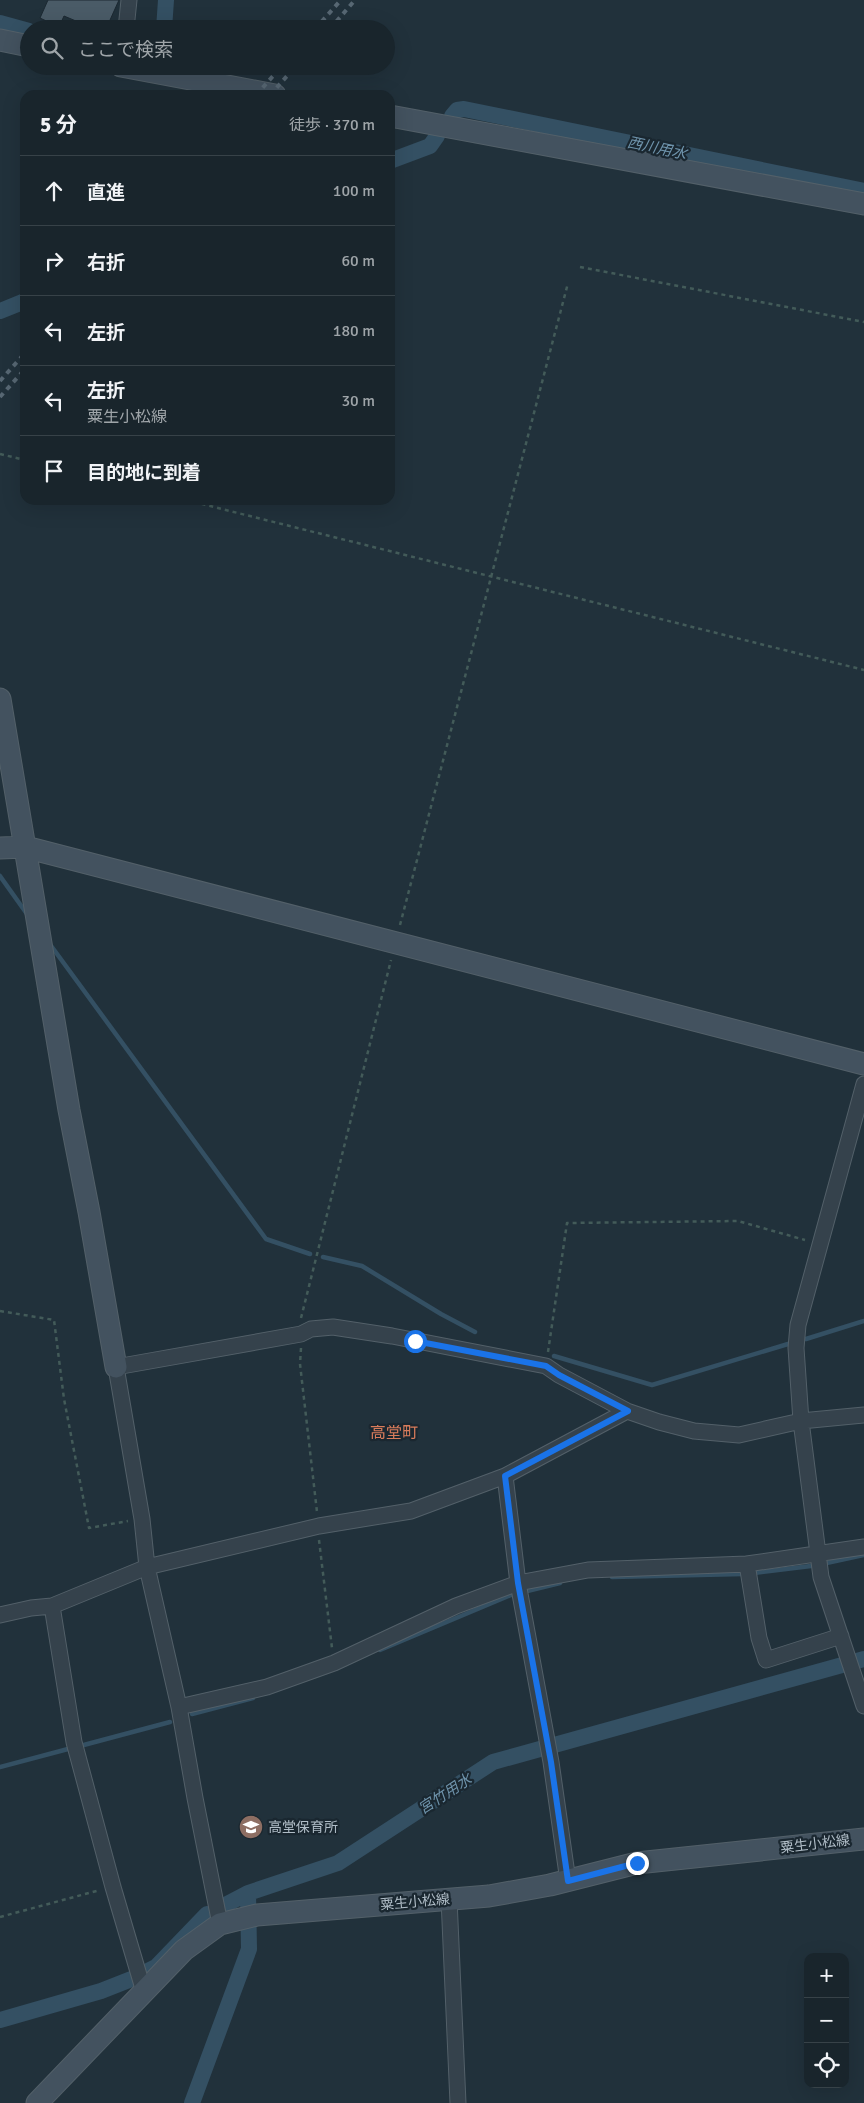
<!DOCTYPE html>
<html lang="ja">
<head>
<meta charset="utf-8">
<style>
  body { margin:0; font-family:Signika,"Noto Sans JP",sans-serif; background:#263138; color:#f1f3f6 }
  .controls { position:absolute; right:15px; bottom:15px; display:grid; overflow:hidden; border-radius:10px; box-shadow:0 5px 20px #0002 }
  .controls button { width:45px; height:45px; display:grid; place-items:center; padding:0; border:0; border-bottom:1px solid #374248; background:#19252c; color:#f1f3f6; font:25px sans-serif }
  .stop { position:absolute; width:15px; height:15px; margin:-11px; border:4px solid #1a73e8; border-radius:50%; background:#fff }
  .stop.end { background:#1a73e8; border-color:#fff; box-shadow:0 1px 5px #0008 }
  .list { margin:0; padding:0; list-style:none }
  h2 { display:flex; justify-content:space-between; align-items:center; height:65px; margin:0; padding:0 20px; font-size:21px }
  h2 small { font-size:16px; font-weight:400; color:#9fa5a9 }
  .list li { display:grid; grid-template-columns:32px 1fr auto; gap:15px; align-items:center; box-sizing:border-box; height:70px; padding:0 20px; border-top:1px solid #374248 }
  .list b { display:block; font-size:19px; white-space:nowrap }
  .list p { margin:0; font-size:16px; white-space:nowrap; color:#9fa5a9 }
  .list em { font-size:16px; font-style:normal; color:#9fa5a9 }
  .icon { flex:none; width:28px; height:28px; fill:none; stroke:currentColor; stroke-width:2; stroke-linecap:round; stroke-linejoin:round }
  .map { position:relative; flex:none; width:864px; height:2103px; overflow:hidden }
  .search { position:absolute; background:#19252c; box-shadow:0 5px 20px #0002; left:20px; top:20px; width:375px; height:55px; display:flex; align-items:center; gap:12px; box-sizing:border-box; padding:0 18px; border-radius:28px; color:#9fa5a9; font-size:19px }
  .panel { position:absolute; background:#19252c; box-shadow:0 5px 20px #0002; left:20px; top:90px; width:375px; height:415px; border-radius:15px }
  .map>svg:first-child { display:block }
  .lines { fill:none; stroke-linecap:round; stroke-linejoin:round }
  .stream { stroke:#345063; stroke-width:4.5 }
  .canal { stroke:#345063; stroke-width:16 }
  .building { fill:#4a5b67; stroke:#1c2932 }
  .street-casing { stroke:#536069; stroke-width:17 }
  .secondary-casing { stroke:#536069; stroke-width:23 }
  .path { stroke:#435b59; stroke-width:2.5; stroke-dasharray:4 4; stroke-linecap:butt }
  .street { stroke:#35424c; stroke-width:15 }
  .secondary { stroke:#43525f; stroke-width:21 }
  .rail { stroke:#576773; stroke-width:4; stroke-dasharray:5 5; stroke-linecap:butt }
  .route { stroke:#1a73e8; stroke-width:6 }
  .labels { text-anchor:middle; dominant-baseline:central; stroke-width:4.5; stroke-linejoin:round; paint-order:stroke }
  .poi-label { font-size:14px; fill:#b0bdc7; stroke:#1a2730; text-anchor:start }
  .street-label { font-size:14px; fill:#b0bdc7; stroke:#1a2730 }
  .water-label { font-size:15px; font-style:italic; fill:#6f94ac; stroke:#1a2730 }
  .quarter-label { font-size:16px; fill:#d87c5b; stroke:#1a2730 }
</style>
</head>
<body>
<div class="map">
<svg width="864" height="2103" viewBox="0 0 864 2103">
  <rect width="100%" height="100%" fill="#21313b"/>
  <g class="lines">
    <path class="stream" d="M 0,876 L 27,914
      M 49,943 L 266,1239 L 310,1254
      M 323,1257 L 362,1266 L 441,1314 L 475,1332
      M 806,1339 L 864,1321
      M 554,1356 L 652,1385 L 788,1344
      M 822,1564 L 864,1555
      M 754,1573 L 811,1566
      M 612,1577 L 743,1574
      M 380,1650 L 511,1595 L 560,1583
      M 192,1714 L 253,1698
      M 80,1746 L 170,1722
      M 0,1767 L 68,1749"/>
    <path class="canal" d="M 0,23 L 29,31
      M 164,29 L 166,0
      M 452,116 L 457,110 L 464,109 L 864,191
      M 390,161 L 430,146 L 437,136
      M 0,311 L 25,301
      M 227,1904 L 248,1893
      M 148,1971 L 156,1967 L 207,1914
      M 0,2020 L 101,1991 L 134,1978
      M 192,2103 L 249,1949 L 248,1893 L 338,1863 L 493,1762 L 864,1659"/>
  </g>
  <path class="building" d="M 48,0 L 119,0 L 106,29 L 95,29 L 64,16 L 59,27 L 40,18 Z"/>
  <g class="lines">
    <g class="street-casing">
      <path id="street" d="M 126,29 L 129,0
        M 864,1084 L 798,1325 L 796,1348 L 801,1421 L 821,1577 L 864,1706
        M 505,1476 L 518,1583 L 551,1762 L 568,1881
        M 747,1564 L 759,1638 L 766,1660 L 841,1636
        M 52,1606 L 74,1742 L 113,1887 L 144,1992
        M 0,1615 L 31,1608 L 52,1606 L 147,1567 L 319,1526 L 411,1511 L 505,1476 L 627,1411
        M 179,1707 L 267,1687 L 334,1663 L 456,1606 L 518,1583 L 588,1570 L 747,1564 L 864,1547
        M 449,1899 L 458,2103
        M 220,1924 L 195,1798 L 179,1707 L 147,1567 L 142,1519 L 116,1367 L 301,1334 L 311,1329 L 333,1327 L 392,1336 L 546,1366 L 559,1375 L 627,1411 L 659,1422 L 694,1431 L 739,1435 L 801,1421 L 864,1415"/>
    </g>
    <g class="secondary-casing">
      <path id="secondary" d="M 0,40 L 29,46
        M 121,66 L 275,95
        M 390,116 L 864,204
        M 0,699 L 69,1110 L 89,1212 L 116,1367
        M 0,848 L 25,847 L 864,1064
        M 37,2103 L 184,1950 L 220,1924 L 257,1915 L 489,1896 L 550,1885 L 637,1863 L 864,1839"/>
    </g>
    <path class="path" d="M 580,267 L 864,322
      M 0,454 L 25,460
      M 186,500 L 864,670
      M 400,925 L 568,283
      M 0,1311 L 54,1320 L 64,1399 L 89,1528 L 128,1521
      M 301,1318 L 391,960
      M 301,1348 L 300,1364 L 317,1512
      M 548,1352 L 567,1223 L 738,1221 L 805,1240
      M 319,1540 L 332,1648
      M 0,1917 L 100,1890"/>
    <use href="#street" class="street"/>
    <use href="#secondary" class="secondary"/>
    <path class="rail" d="M 315,29 L 341,0
      M 330,29 L 355,0
      M 256,95 L 282,66
      M 270,95 L 296,66
      M 0,381 L 25,353
      M 0,397 L 25,369"/>
  </g>
  <g class="lines">
    <path class="route" d="M 415,1341 L 546,1366 L 559,1375 L 628,1411 L 505,1476 L 518,1583 L 551,1762 L 568,1881 L 637,1863"/>
  </g>
  <defs>
    <g id="school-disc" transform="scale(1.25)"><circle r="9.5" fill="#8d6e63" stroke="#1a2730"/><path d="M0-5L7-2L0 1L-7-2ZM-4 1L0 2.5L4 1V4Q0 6-4 4Z" fill="#fff"/></g>
  </defs>
  <g fill-rule="evenodd">
    <use href="#school-disc" x="251" y="1827"/>
  </g>
  <g class="labels">
    <g class="poi-label">
      <text x="268" y="1827">高堂保育所</text>
    </g>
    <g class="street-label">
      <text transform="translate(815 1844) rotate(-7)">粟生小松線</text>
      <text transform="translate(415 1902) rotate(-5)">粟生小松線</text>
    </g>
    <g class="water-label">
      <text transform="translate(657 148) rotate(12)">西川用水</text>
      <text transform="translate(445 1794) rotate(-33)">宮竹用水</text>
    </g>
    <g class="quarter-label">
      <text x="394" y="1433">高堂町</text>
    </g>
  </g>
</svg>
<div class="controls">
<button>+</button>
<button>−</button>
<button><svg class="icon" aria-label="locate" viewBox="0 0 24 24"><circle cx="12" cy="12" r="6"/><path d="M12 2v4M12 18v4M2 12h4M18 12h4"/></svg></button>
</div>
<div class="stop" style="left:415px;top:1341px"></div>
<div class="stop end" style="left:637px;top:1863px"></div>
<div class="search"><svg class="icon" aria-label="search" viewBox="0 0 24 24"><circle cx="10" cy="10" r="6"/><path d="M15 15l6 6"/></svg>ここで検索</div>
<section class="panel">
<h2>5 分<small>徒歩 · 370 m</small></h2>
<ul class="list">
<li><svg class="icon" aria-label="ahead" viewBox="0 0 24 24"><path d="M12 20V5M6 11l6-6 6 6"/></svg><div><b>直進</b></div><em>100 m</em></li>
<li><svg class="icon" aria-label="right" viewBox="0 0 24 24"><path d="M7 20v-9h11M14 6l5 5-5 5"/></svg><div><b>右折</b></div><em>60 m</em></li>
<li><svg class="icon" aria-label="left" viewBox="0 0 24 24"><path d="M17 20v-9H6M10 6l-5 5 5 5"/></svg><div><b>左折</b></div><em>180 m</em></li>
<li><svg class="icon" aria-label="left" viewBox="0 0 24 24"><path d="M17 20v-9H6M10 6l-5 5 5 5"/></svg><div><b>左折</b><p>粟生小松線</p></div><em>30 m</em></li>
<li><svg class="icon" aria-label="arrive" viewBox="0 0 24 24"><path d="M6 21V4h12l-3 4 3 4H6"/></svg><div><b>目的地に到着</b></div></li>
</ul>
</section>
</div>
</body>
</html>
